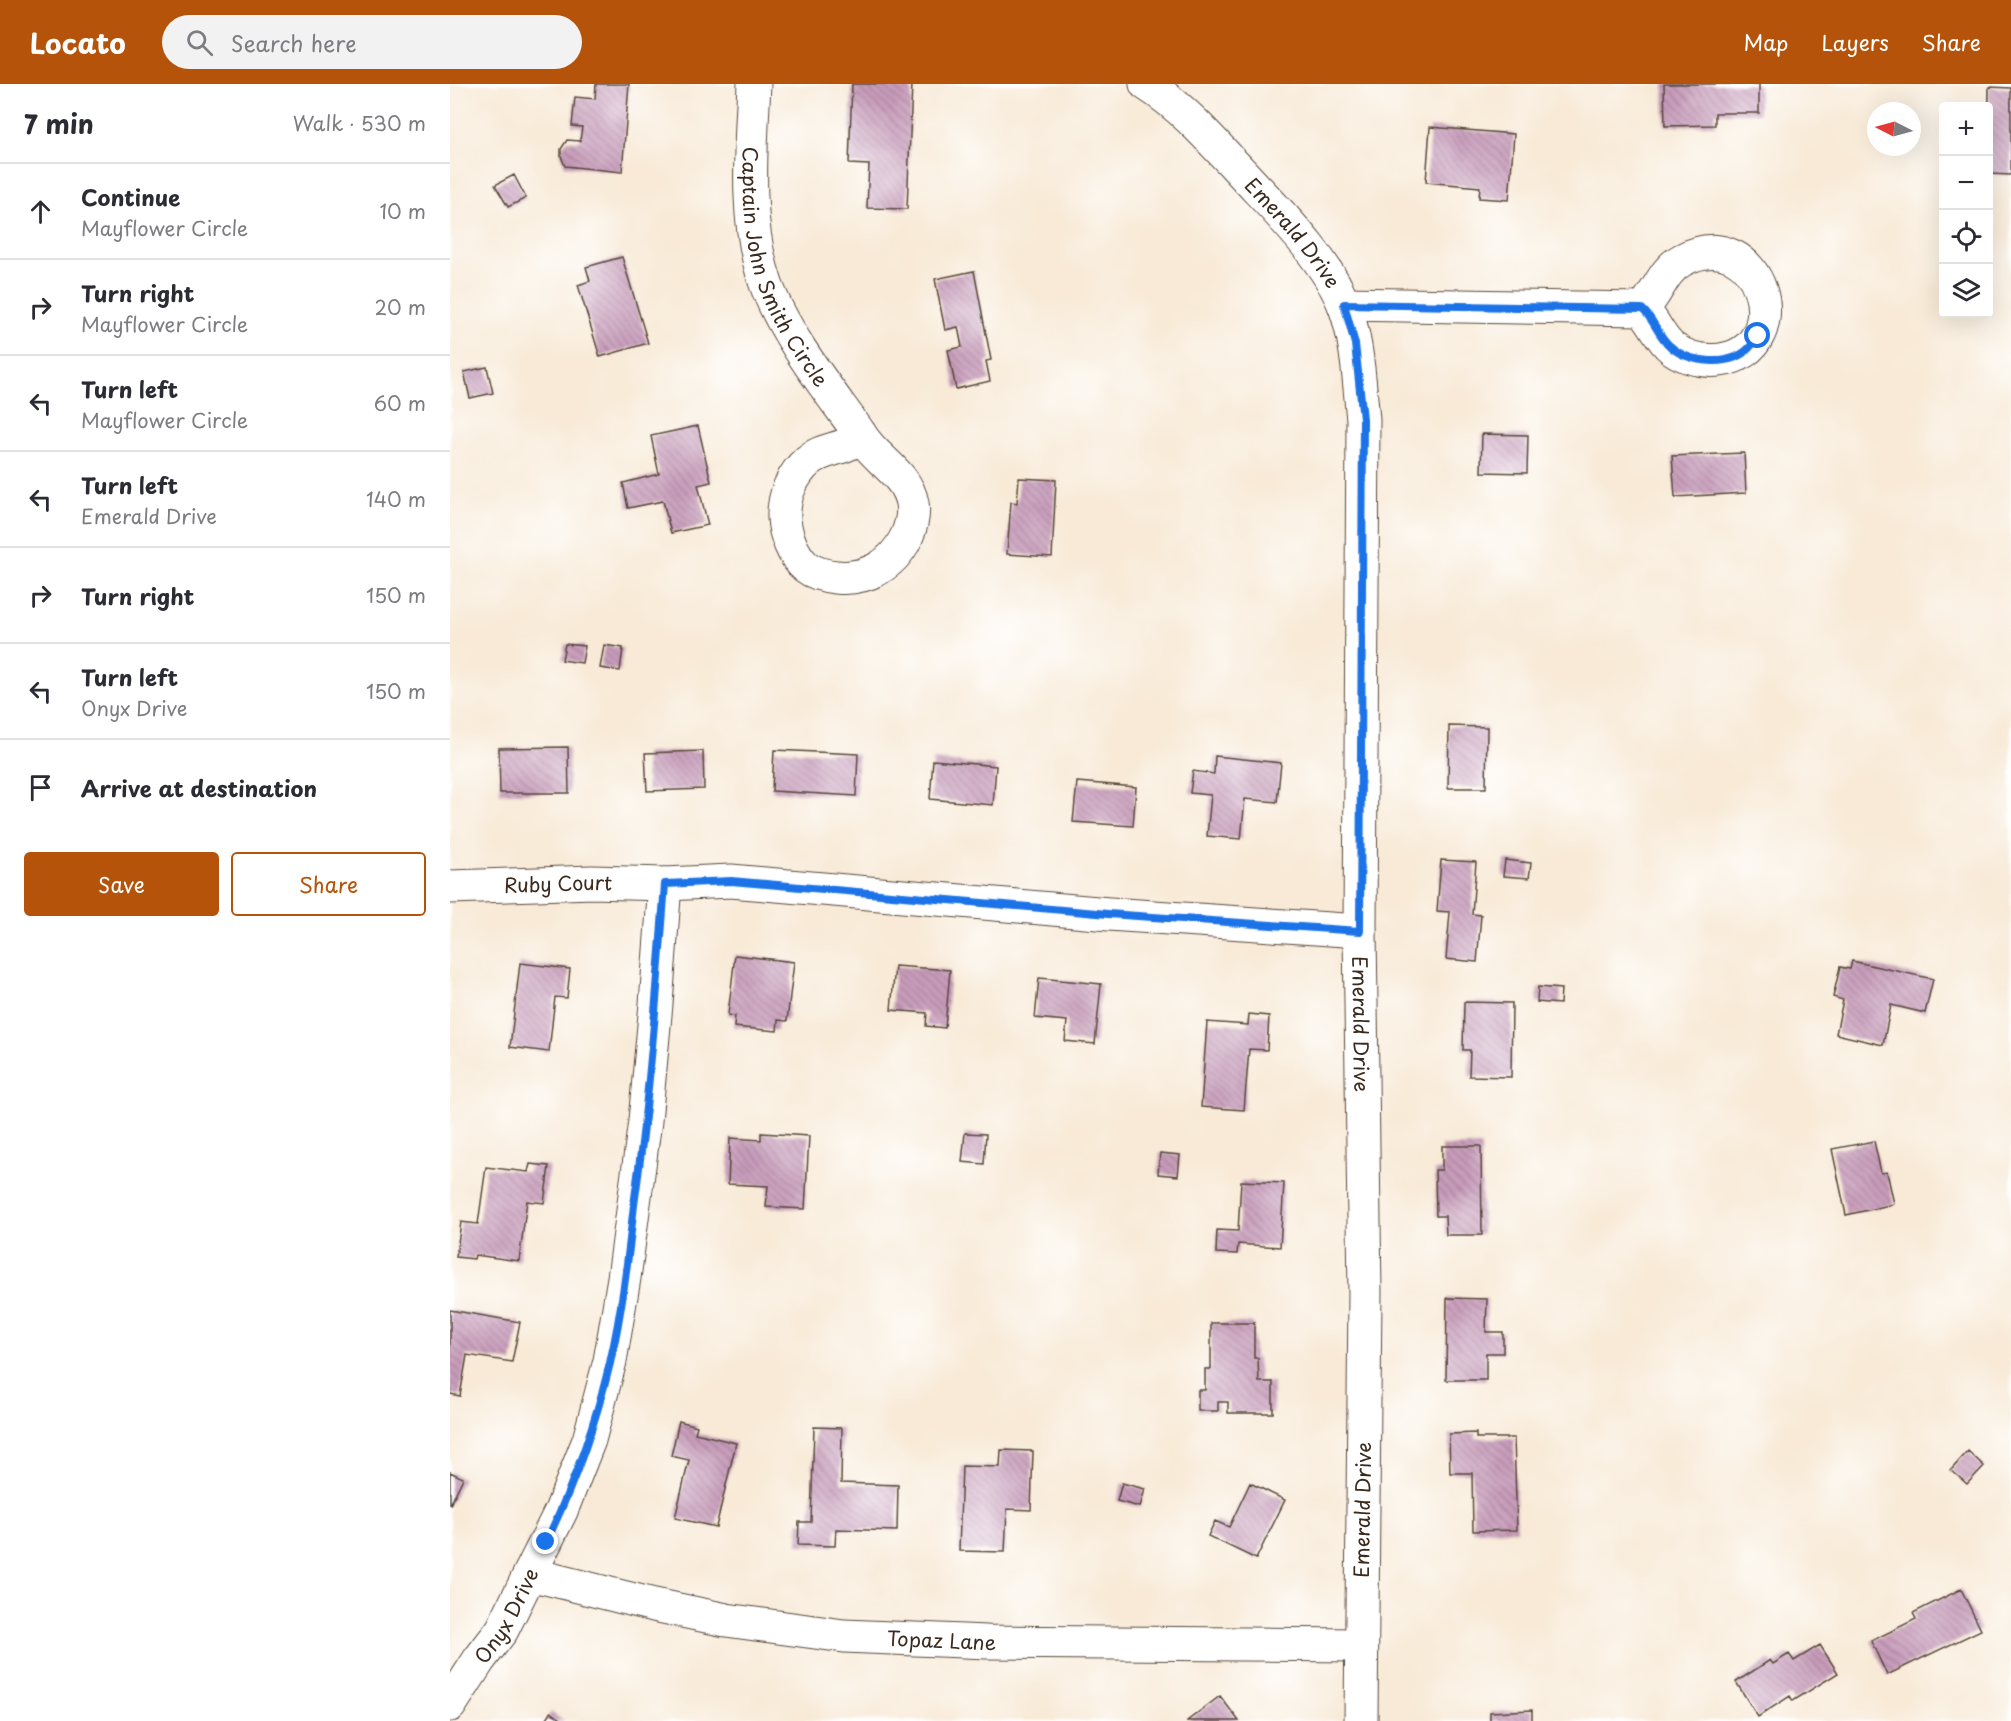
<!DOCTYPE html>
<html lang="en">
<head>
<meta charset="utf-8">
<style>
  body { margin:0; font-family:"Playpen Sans",sans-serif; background:#f2f2f3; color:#2b2b33 }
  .controls { position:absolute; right:18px; top:18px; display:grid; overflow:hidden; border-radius:6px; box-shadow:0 6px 24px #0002 }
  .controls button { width:54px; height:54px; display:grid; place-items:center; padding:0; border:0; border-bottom:2px solid #e1e1e2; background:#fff; color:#2b2b33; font:30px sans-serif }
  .compass { position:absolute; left:1417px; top:18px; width:54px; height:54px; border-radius:50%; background:#fff; box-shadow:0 6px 24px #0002; rotate:276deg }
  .stop { position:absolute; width:18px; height:18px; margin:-14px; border:4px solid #1a73e8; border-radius:50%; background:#fff }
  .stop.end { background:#1a73e8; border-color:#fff; box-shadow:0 2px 6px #0008 }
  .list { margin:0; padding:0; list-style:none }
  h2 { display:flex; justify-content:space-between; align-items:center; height:78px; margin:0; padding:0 24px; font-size:26px }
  h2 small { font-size:20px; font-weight:400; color:#7c7c81 }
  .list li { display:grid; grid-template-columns:39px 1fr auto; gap:18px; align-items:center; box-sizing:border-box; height:96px; padding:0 24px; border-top:2px solid #e1e1e2 }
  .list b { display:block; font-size:22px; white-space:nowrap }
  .list p { margin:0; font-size:20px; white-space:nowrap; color:#7c7c81 }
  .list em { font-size:20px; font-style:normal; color:#7c7c81 }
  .actions { display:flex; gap:12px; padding:18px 24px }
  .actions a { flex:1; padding:14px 0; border:2px solid #b45309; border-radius:6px; text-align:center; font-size:21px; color:#b45309 }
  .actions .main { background:#b45309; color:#fff }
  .icon { flex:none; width:33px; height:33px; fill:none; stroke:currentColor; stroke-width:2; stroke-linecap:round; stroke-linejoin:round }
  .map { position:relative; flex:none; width:1561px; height:1637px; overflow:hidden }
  header { display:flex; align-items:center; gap:36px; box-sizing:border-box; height:84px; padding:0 30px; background:#b45309; color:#fff }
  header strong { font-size:28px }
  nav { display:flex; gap:33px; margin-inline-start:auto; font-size:21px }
  .search { width:420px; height:54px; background:#f2f2f3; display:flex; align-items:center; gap:15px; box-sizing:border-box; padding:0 21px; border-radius:33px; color:#7c7c81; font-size:22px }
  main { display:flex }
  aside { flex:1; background:#fff }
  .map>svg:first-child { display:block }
  .building { fill:url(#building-back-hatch) }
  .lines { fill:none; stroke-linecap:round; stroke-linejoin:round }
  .minor-casing { stroke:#57473a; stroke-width:35 }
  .minor { stroke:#fff; stroke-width:33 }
  .route { stroke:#1a73e8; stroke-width:8 }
  .labels { text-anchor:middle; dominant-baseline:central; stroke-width:5; stroke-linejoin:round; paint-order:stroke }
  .street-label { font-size:20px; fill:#3b2a1e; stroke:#fff }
</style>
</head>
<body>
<header>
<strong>Locato</strong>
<div class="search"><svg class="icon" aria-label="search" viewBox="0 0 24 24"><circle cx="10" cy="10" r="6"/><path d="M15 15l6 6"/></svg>Search here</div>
<nav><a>Map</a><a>Layers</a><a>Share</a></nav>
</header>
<main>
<aside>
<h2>7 min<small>Walk · 530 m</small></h2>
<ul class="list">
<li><svg class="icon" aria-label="ahead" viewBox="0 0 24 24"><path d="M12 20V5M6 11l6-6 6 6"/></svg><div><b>Continue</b><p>Mayflower Circle</p></div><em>10 m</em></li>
<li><svg class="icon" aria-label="right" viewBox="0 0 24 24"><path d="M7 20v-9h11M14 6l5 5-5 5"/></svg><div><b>Turn right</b><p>Mayflower Circle</p></div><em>20 m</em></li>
<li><svg class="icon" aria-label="left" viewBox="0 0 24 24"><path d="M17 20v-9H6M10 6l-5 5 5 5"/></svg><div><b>Turn left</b><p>Mayflower Circle</p></div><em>60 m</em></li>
<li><svg class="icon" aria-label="left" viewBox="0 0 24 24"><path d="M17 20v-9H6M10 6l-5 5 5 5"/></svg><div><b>Turn left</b><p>Emerald Drive</p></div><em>140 m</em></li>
<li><svg class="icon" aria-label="right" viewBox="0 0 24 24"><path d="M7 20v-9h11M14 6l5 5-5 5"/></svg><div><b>Turn right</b></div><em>150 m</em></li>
<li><svg class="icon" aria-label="left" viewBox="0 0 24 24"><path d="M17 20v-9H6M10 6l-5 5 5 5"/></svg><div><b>Turn left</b><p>Onyx Drive</p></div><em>150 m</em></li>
<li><svg class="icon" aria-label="arrive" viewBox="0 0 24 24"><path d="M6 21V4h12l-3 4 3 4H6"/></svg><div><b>Arrive at destination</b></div></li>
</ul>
<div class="actions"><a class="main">Save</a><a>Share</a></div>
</aside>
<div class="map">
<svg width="1561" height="1637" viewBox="0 0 1561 1637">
  <defs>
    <pattern id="building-back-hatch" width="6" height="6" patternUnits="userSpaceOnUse" patternTransform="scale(1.5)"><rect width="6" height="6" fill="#c89cbb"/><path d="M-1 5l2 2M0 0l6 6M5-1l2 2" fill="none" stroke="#a47f97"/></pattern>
  </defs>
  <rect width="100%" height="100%" fill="#fff"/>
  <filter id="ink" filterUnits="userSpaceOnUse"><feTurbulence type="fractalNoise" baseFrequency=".0167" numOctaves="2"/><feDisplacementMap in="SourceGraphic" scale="12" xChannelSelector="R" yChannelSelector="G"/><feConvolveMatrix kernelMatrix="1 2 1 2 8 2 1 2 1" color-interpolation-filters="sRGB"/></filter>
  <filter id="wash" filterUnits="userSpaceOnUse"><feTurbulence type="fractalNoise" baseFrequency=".008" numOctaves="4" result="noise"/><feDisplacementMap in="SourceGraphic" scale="24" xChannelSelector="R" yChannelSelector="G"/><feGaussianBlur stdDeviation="1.35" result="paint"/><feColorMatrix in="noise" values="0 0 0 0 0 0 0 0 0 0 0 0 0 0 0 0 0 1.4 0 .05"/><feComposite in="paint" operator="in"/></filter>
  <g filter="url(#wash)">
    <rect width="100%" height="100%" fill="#f8ead7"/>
    <g id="blocks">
      <path class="building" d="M 146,0 L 179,0 L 172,88 L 115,82 L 111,72 L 111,65 L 117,56 L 130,57 L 132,43 L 122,42 L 125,13 L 145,15 Z
        M 402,0 L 462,0 L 457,125 L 417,124 L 419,81 L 399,80 Z
        M 1214,0 L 1309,0 L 1309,29 L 1265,29 L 1265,41 L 1215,42 Z
        M 1539,3 L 1561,4 L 1561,91 L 1538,90 Z
        M 980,43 L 1064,50 L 1059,116 L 1029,114 L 1030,103 L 976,98 Z
        M 64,91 L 76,114 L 58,123 L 45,101 Z
        M 172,173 L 198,259 L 150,273 L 128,201 L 140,197 L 136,183 Z
        M 524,187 L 541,276 L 536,277 L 540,297 L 506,305 L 498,266 L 512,263 L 508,243 L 495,246 L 485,195 Z
        M 37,283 L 43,309 L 20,314 L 14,288 Z
        M 248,342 L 261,398 L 248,401 L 258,441 L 221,449 L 213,417 L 178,424 L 173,399 L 209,390 L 201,352 Z
        M 1032,350 L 1078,351 L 1077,389 L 1031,388 Z
        M 1294,369 L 1296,409 L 1225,413 L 1222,372 Z
        M 569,394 L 606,396 L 602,473 L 557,470 L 561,418 L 567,419 Z
        M 115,560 L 135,562 L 132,579 L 112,576 Z
        M 154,561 L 173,564 L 170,587 L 150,584 Z
        M 999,642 L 1037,643 L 1036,704 L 998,704 Z
        M 118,663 L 119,709 L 50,709 L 49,664 Z
        M 324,666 L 408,670 L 406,712 L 322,707 Z
        M 253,667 L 254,705 L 197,707 L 195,669 Z
        M 765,672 L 831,679 L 827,718 L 795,715 L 791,755 L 757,752 L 761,711 L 740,709 L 743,687 L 764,690 Z
        M 483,676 L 546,682 L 543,721 L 480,715 Z
        M 627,698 L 686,703 L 683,742 L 623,738 Z
        M 991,776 L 1026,778 L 1022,830 L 1031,831 L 1027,878 L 996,875 L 1000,828 L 987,827 Z
        M 1055,776 L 1081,779 L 1079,794 L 1053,792 Z
        M 285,871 L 344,878 L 337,937 L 328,936 L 327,947 L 284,943 L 285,932 L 278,931 Z
        M 1402,877 L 1483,895 L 1475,929 L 1441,921 L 1433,961 L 1386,950 L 1393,916 L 1383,913 L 1390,883 L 1400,885 Z
        M 70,879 L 120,885 L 117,914 L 105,913 L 99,968 L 60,963 Z
        M 445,882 L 500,886 L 495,944 L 476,942 L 477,929 L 441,926 Z
        M 589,894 L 651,900 L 645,960 L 615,957 L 617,937 L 585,934 Z
        M 1088,903 L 1111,905 L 1110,920 L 1087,918 Z
        M 1014,918 L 1062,919 L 1061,993 L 1019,992 L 1020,966 L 1013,966 Z
        M 799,930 L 819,932 L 817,966 L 799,965 L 794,1026 L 751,1023 L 757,938 L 798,941 Z
        M 311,1049 L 359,1052 L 355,1125 L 316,1123 L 318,1102 L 278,1100 L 280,1054 L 311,1056 Z
        M 515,1049 L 536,1050 L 534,1080 L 512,1078 Z
        M 1424,1057 L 1431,1089 L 1437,1088 L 1444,1120 L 1396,1131 L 1382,1065 Z
        M 992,1062 L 1031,1062 L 1032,1151 L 996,1151 L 995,1132 L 986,1132 L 985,1086 L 992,1086 Z
        M 710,1069 L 730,1071 L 728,1092 L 708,1090 Z
        M 80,1080 L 99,1082 L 94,1119 L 77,1117 L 69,1177 L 25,1171 L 24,1175 L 6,1173 L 11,1138 L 28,1140 L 36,1083 L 78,1088 Z
        M 791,1097 L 834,1099 L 830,1163 L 788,1160 L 787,1170 L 766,1169 L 767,1146 L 788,1147 Z
        M 997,1214 L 1037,1215 L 1036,1248 L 1053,1248 L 1053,1269 L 1036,1269 L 1036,1296 L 996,1296 Z
        M 0,1226 L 70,1238 L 62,1278 L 17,1271 L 10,1312 L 0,1310 Z
        M 761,1239 L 804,1239 L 804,1274 L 808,1274 L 809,1298 L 823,1298 L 823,1329 L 778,1329 L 778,1318 L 768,1318 L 768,1327 L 748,1327 L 748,1306 L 755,1306 L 755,1285 L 761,1285 Z
        M 229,1337 L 247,1342 L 245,1349 L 286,1359 L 266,1443 L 225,1434 L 239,1376 L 221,1372 Z
        M 364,1343 L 392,1344 L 391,1399 L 448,1401 L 447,1447 L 386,1445 L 385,1462 L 348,1461 L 349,1438 L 361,1438 Z
        M 1026,1349 L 1026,1354 L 1064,1354 L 1067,1446 L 1023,1447 L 1022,1389 L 1000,1389 L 999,1350 Z
        M 551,1366 L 583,1367 L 581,1426 L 557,1425 L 555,1468 L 509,1467 L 512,1382 L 550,1383 Z
        M 1518,1367 L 1534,1382 L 1517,1400 L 1501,1386 Z
        M 0,1388 L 13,1394 L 0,1421 Z
        M 672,1399 L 695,1405 L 690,1423 L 667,1417 Z
        M 800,1399 L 835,1416 L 806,1475 L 758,1452 L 765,1437 L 779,1443 Z
        M 1511,1505 L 1531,1546 L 1437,1591 L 1421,1557 L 1466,1535 L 1463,1529 Z
        M 1370,1561 L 1388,1589 L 1343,1617 L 1340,1612 L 1308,1633 L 1286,1598 L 1320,1576 L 1323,1580 L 1339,1570 L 1344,1577 Z
        M 770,1612 L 789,1637 L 737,1637 Z
        M 1082,1626 L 1082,1637 L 1040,1637 L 1040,1628 Z
        M 101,1628 L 114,1637 L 95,1637 Z"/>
    </g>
  </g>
  <g filter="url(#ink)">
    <use href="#blocks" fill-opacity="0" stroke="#57473a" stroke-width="1.5"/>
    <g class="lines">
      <g class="minor-casing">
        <g id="minor">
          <path id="s1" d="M 304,0 C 301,65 294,137 316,200 C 335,252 378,305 410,350 C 424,375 456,388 462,419 C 464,430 461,443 456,454 C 442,482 416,496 386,493 C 376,492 364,489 356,483 C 343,472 335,450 334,434 C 333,413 342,391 358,377 C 370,366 387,366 400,359 C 404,357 407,353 410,350"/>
          <path id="s2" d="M 696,0 C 733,23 763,58 793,90 C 827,127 877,175 895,223 C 908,259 909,298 913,335 L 910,847 L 915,1209 L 911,1637"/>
          <path d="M 894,220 L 1192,225 C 1208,210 1212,187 1232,176 C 1311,133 1349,266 1270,276 C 1254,278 1236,274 1222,264 C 1209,254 1204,236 1192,225"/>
          <path id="s3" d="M 0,803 L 142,798 L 215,800 L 281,797 L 659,830 L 910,847"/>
          <path id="s4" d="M 80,1490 L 204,1521 L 276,1536 L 394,1552 L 537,1558 L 911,1561"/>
          <path id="s5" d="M 0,1621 L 29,1576 L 52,1546 L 111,1427 L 139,1356 L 160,1277 L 174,1194 L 195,1037 L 206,920 L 215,800"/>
        </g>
      </g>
      <use href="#minor" class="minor"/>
    </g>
  </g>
  <g class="lines" filter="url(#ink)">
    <path class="route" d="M 96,1458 C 124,1400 145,1341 160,1279 C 172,1227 178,1174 184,1121 C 199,1015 207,908 215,800 L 281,797 L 658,830 L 910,847 L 913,335 L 905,260 L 894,220 L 1192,225 C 1204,235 1208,252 1220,262 C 1239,280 1281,283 1299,264 C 1302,261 1305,256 1308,252"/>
  </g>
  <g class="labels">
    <g class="street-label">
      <text stroke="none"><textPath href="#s2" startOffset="210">Emerald Drive</textPath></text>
      <text stroke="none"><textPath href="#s1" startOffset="190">Captain John Smith Circle</textPath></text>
      <text stroke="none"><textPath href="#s3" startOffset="108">Ruby Court</textPath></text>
      <text stroke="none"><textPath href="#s2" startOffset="1020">Emerald Drive</textPath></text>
      <text transform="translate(912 1426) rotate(-89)">Emerald Drive</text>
      <text stroke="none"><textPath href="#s5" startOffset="106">Onyx Drive</textPath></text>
      <text stroke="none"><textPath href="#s4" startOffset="418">Topaz Lane</textPath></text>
    </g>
  </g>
</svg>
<div class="controls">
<button>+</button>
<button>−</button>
<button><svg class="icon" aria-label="locate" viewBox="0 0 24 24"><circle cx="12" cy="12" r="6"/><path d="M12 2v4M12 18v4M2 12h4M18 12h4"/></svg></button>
<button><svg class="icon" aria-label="layers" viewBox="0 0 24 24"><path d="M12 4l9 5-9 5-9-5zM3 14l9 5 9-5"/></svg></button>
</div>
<svg class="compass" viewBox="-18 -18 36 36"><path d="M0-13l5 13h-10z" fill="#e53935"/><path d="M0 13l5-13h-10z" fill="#7c7c81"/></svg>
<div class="stop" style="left:1308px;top:252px"></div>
<div class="stop end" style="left:96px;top:1458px"></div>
</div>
</main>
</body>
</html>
